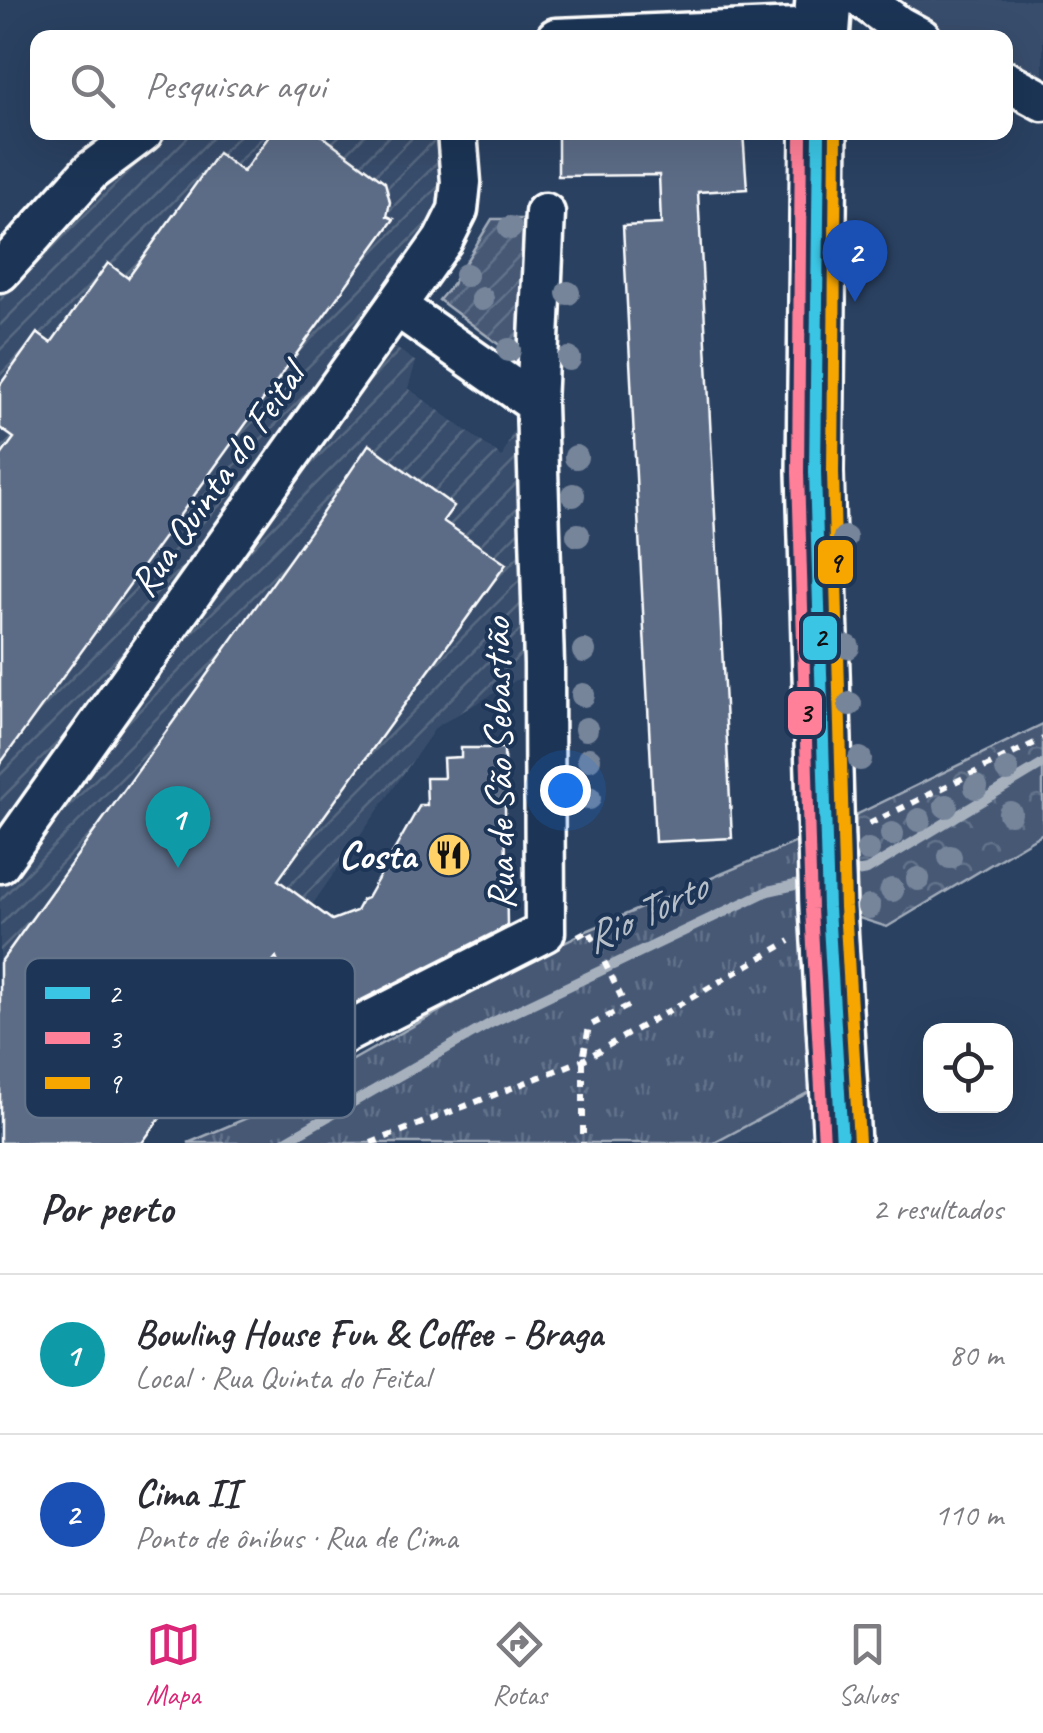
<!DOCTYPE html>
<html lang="pt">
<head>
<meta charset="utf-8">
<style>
  body { margin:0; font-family:Caveat,sans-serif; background:#f2f2f3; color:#2b2b33 }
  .controls { position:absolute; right:30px; bottom:30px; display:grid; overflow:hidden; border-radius:20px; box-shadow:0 10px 40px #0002 }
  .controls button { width:90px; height:90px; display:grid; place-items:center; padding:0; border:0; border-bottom:2px solid #e1e1e2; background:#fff; color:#2b2b33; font:50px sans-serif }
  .you { position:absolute; left:565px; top:790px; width:35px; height:35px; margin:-25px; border:8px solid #fff; border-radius:50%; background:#1a73e8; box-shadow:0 0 0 15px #1a73e833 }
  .badge { display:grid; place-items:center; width:65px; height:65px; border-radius:50%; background:#db2777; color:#fff; font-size:32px; font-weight:700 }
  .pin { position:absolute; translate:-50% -82px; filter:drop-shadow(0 2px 5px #0008) }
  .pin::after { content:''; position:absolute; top:52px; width:35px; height:30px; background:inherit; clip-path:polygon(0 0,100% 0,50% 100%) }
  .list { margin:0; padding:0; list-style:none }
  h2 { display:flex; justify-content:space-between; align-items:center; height:130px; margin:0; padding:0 40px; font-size:42px }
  h2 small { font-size:32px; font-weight:400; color:#7c7c81 }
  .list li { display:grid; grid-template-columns:65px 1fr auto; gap:30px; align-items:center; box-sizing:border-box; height:160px; padding:0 40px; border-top:2px solid #e1e1e2 }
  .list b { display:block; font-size:38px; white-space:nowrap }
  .list p { margin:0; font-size:32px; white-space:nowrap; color:#7c7c81 }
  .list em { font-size:32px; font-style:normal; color:#7c7c81 }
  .icon { flex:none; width:55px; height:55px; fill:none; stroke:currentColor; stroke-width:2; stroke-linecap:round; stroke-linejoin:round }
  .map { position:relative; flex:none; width:1043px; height:1143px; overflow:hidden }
  .search { position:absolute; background:#fff; box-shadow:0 10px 40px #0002; left:30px; right:30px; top:30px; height:110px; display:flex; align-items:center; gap:25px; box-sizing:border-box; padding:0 35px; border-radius:20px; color:#7c7c81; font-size:38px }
  .sheet { height:450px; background:#fff }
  nav { display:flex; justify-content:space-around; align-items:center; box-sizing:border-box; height:140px; border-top:2px solid #e1e1e2; background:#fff; font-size:28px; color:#7c7c81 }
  nav a { display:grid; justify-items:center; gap:5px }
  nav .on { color:#db2777 }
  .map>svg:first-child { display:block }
  .built { fill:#394e6c }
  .industrial { fill:url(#industrial-furrows) }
  .grass { fill:url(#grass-tufts); stroke:#a2acba; stroke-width:2.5 }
  .park { fill:url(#park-crowns); stroke:#a2acba; stroke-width:2.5 }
  .garden { fill:url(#garden-furrows); stroke:#a2acba; stroke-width:2.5 }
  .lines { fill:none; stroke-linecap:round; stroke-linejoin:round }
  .stream { stroke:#a7b1be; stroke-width:10 }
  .building { fill:#5b6c86; stroke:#fff; stroke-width:2.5 }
  .street-casing { stroke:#fff; stroke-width:45 }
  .primary-casing { stroke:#fff; stroke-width:62 }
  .path { stroke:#fff; stroke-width:6; stroke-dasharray:8 8; stroke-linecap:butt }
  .street { stroke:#1d3557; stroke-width:38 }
  .primary { stroke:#1d3557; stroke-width:55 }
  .bus-1-casing { stroke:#1d3557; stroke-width:20 }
  .bus-2-casing { stroke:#1d3557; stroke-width:20 }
  .bus-3-casing { stroke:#1d3557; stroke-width:20 }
  .bus-1 { stroke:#3ac5e4; stroke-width:12 }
  .bus-2 { stroke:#ff8098; stroke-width:12 }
  .bus-3 { stroke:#f7a600; stroke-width:12 }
  .tree { fill:#76859a }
  .labels { text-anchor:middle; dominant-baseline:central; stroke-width:8; stroke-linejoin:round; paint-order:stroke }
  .street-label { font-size:40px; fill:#fff; stroke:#1d3557 }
  .poi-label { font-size:40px; font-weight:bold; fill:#fff; stroke:#1d3557; text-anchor:end }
  .water-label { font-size:42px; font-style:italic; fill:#b6bec8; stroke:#1d3557 }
  .key { fill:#1d3557; stroke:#617289; stroke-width:2.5 }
  .key-label { font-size:28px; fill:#fff }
  .line-badge { stroke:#1d3557; stroke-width:4 }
  .pale-badge-label { font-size:28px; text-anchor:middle; font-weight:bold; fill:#111 }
</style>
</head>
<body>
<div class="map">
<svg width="1043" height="1143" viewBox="0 0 1043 1143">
  <defs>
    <pattern id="industrial-furrows" width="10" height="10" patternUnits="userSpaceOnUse" patternTransform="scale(2.5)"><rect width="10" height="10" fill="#394e6c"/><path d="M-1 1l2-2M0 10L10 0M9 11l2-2" fill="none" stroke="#576982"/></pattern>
    <pattern id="grass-tufts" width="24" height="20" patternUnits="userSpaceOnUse" patternTransform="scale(2.5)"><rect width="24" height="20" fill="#465975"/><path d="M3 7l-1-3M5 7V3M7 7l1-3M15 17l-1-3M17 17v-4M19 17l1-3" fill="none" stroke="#62728a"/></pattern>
    <pattern id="park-crowns" width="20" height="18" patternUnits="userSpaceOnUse" patternTransform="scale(2.5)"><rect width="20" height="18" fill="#465975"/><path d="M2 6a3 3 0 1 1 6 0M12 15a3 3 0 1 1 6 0" fill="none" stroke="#62728a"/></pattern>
    <pattern id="garden-furrows" width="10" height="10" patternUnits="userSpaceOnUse" patternTransform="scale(2.5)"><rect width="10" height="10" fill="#465975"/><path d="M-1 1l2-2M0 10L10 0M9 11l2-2" fill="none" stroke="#62728a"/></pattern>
  </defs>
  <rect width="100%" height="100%" fill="#2a4161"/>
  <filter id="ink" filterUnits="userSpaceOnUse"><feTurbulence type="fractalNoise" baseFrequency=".01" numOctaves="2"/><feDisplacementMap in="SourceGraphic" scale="20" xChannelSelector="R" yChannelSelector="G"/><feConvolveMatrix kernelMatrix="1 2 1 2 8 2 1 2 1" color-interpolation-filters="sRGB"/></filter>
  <g filter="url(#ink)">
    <path class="built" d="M 857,0 L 1043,0 L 1043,101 L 1006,81 L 1006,38 L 921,37 Z
      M 839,1076 L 842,1143 L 714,1143 Z"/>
    <path class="industrial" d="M 143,133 L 457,133 L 461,182 L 376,334 L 416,362 L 408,388 L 502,457 L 513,431 L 538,453 L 544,664 L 436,727 L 257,984 L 142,1143 L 0,1143 L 0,272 Z"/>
    <path class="grass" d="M 825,830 L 839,1076 L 714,1143 L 188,1143 L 259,1113 L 544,952 L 589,930 Z"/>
    <path class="park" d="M 1043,724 L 1043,833 L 887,927 L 828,908 L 825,830 Z"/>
    <path class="garden" d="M 492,219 L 524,219 L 517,358 L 439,300 L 451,286 Z"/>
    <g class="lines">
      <path class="stream" d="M 844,874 L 867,870 L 1043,764
        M 282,1143 L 491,1023 L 768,891 L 813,881"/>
    </g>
    <path class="building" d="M 272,132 L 317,132 L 385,182 L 390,202 L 387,216 L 394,219 L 0,764 L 0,457 L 14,438 L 0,428 L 0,385 L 37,333 L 51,343 L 108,263 L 128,278 L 218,153 L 243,172 Z
      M 558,132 L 743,132 L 747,189 L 698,192 L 732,838 L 655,842 L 623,226 L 661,224 L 659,175 L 558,176 Z
      M 369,444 L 454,506 L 443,521 L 506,564 L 278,880 L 332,920 L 356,911 L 362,900 L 367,898 L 420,805 L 427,805 L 426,778 L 444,778 L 443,758 L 461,757 L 461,748 L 504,748 L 507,926 L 306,1028 L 276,958 L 142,1143 L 0,1143 L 0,963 L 310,531 Z"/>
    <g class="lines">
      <g class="street-casing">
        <path id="street" d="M 864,0 L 899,26 L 921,38
          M 556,38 L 821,27
          M 1006,81 L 1043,101
          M 0,272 L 91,171 L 143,132
          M 536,404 L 545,213
          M 0,863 L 443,240 L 458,210 L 461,182 L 457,132
          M 267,1073 L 545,932 L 544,664 L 536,404 L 396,306"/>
      </g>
      <g class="primary-casing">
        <path id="primary" d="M 821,38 L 824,0
          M 819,132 L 815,472 L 828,908 L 842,1143"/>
      </g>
      <path class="path" d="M 869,824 L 1043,739
        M 578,936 L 589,930 L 626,1007 L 589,1026 L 583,1060 L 583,1143
        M 371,1143 L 583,1060 L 790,941"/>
      <use href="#street" class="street"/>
      <use href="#primary" class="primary"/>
      <g class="bus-1-casing">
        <path id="bus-1" d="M 819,132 L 815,472 L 828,908 L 842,1143"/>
      </g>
      <g class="bus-2-casing">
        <path id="bus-2" d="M 801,132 L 798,473 L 811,909 L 824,1143"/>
      </g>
      <g class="bus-3-casing">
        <path id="bus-3" d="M 836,132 L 833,472 L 845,907 L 859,1142"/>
      </g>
      <use href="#bus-1" class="bus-1"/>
      <use href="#bus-2" class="bus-2"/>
      <use href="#bus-3" class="bus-3"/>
    </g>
    <g class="tree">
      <circle cx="510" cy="228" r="12"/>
      <circle cx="466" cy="275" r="12"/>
      <circle cx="568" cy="293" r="12"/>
      <circle cx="482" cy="299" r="12"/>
      <circle cx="509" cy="350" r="12"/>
      <circle cx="569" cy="359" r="12"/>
      <circle cx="576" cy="457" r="12"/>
      <circle cx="573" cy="495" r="12"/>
      <circle cx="578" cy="535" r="12"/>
      <circle cx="845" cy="538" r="12"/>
      <circle cx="848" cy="647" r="12"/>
      <circle cx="584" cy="651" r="12"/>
      <circle cx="583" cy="695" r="12"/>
      <circle cx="850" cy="704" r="12"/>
      <circle cx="586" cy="729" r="12"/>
      <circle cx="589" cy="759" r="12"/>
      <circle cx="860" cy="759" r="12"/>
      <circle cx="1007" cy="770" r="12"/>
      <circle cx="976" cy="787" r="12"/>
      <circle cx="589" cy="798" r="12"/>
      <circle cx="946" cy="806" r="12"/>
      <circle cx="1010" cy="813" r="12"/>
      <circle cx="919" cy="820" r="12"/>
      <circle cx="892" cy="834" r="12"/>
      <circle cx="868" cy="850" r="12"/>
      <circle cx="950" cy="857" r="12"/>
      <circle cx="918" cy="879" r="12"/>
      <circle cx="892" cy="890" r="12"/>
      <circle cx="869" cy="907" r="12"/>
    </g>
  </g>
  <defs>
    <g id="restaurant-disc" transform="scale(2.25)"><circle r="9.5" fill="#ffd166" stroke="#1d3557"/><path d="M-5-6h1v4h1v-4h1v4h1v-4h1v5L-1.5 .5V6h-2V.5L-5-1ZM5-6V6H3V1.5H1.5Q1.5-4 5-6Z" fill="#111"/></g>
  </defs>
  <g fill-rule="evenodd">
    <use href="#restaurant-disc" x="449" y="855"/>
  </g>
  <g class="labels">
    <g class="street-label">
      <text transform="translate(217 480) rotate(-55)">Rua Quinta do Feital</text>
      <text transform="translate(499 764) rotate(-91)">Rua de São Sebastião</text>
    </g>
    <g class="poi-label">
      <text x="416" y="855">Costa</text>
    </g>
    <g class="water-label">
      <text transform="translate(645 913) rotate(-26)">Rio Torto</text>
    </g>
  </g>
  <rect x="25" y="958" width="330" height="160" rx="15" class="key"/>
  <rect x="45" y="987" width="45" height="12" fill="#3ac5e4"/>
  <rect x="45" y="1032" width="45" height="12" fill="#ff8098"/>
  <rect x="45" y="1077" width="45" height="12" fill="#f7a600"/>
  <g class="key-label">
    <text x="108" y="1003">2</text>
    <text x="108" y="1048">3</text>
    <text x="108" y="1093">9</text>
  </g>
  <g class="line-badge">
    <rect x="816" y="538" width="39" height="48" rx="10" fill="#f7a600"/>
    <rect x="801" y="614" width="38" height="48" rx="10" fill="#3ac5e4"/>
    <rect x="786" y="689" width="38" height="48" rx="10" fill="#ff8098"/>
  </g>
  <g class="pale-badge-label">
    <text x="835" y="572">9</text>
    <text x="820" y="647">2</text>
    <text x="805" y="722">3</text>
  </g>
</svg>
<div class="controls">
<button><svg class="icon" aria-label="locate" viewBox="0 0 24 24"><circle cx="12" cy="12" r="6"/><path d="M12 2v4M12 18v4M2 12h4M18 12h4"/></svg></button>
</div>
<div class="you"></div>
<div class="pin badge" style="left:178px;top:868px;background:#0f9aa8">1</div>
<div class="pin badge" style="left:855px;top:302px;background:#1a4fb4">2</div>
<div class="search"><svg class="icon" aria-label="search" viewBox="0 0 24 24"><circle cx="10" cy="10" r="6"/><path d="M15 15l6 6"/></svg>Pesquisar aqui</div>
</div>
<section class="sheet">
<h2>Por perto<small>2 resultados</small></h2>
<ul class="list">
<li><span class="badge" style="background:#0f9aa8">1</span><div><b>Bowling House Fun &amp; Coffee - Braga</b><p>Local · Rua Quinta do Feital</p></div><em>80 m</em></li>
<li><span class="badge" style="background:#1a4fb4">2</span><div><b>Cima II</b><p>Ponto de ônibus · Rua de Cima</p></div><em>110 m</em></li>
</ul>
</section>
<nav>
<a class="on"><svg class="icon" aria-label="map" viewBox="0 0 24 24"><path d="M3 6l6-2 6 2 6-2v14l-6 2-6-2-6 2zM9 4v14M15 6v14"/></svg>Mapa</a>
<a><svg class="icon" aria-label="directions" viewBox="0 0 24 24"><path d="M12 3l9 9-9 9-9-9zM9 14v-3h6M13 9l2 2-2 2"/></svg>Rotas</a>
<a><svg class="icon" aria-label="saved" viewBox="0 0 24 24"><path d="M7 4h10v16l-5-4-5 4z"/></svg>Salvos</a>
</nav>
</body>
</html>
